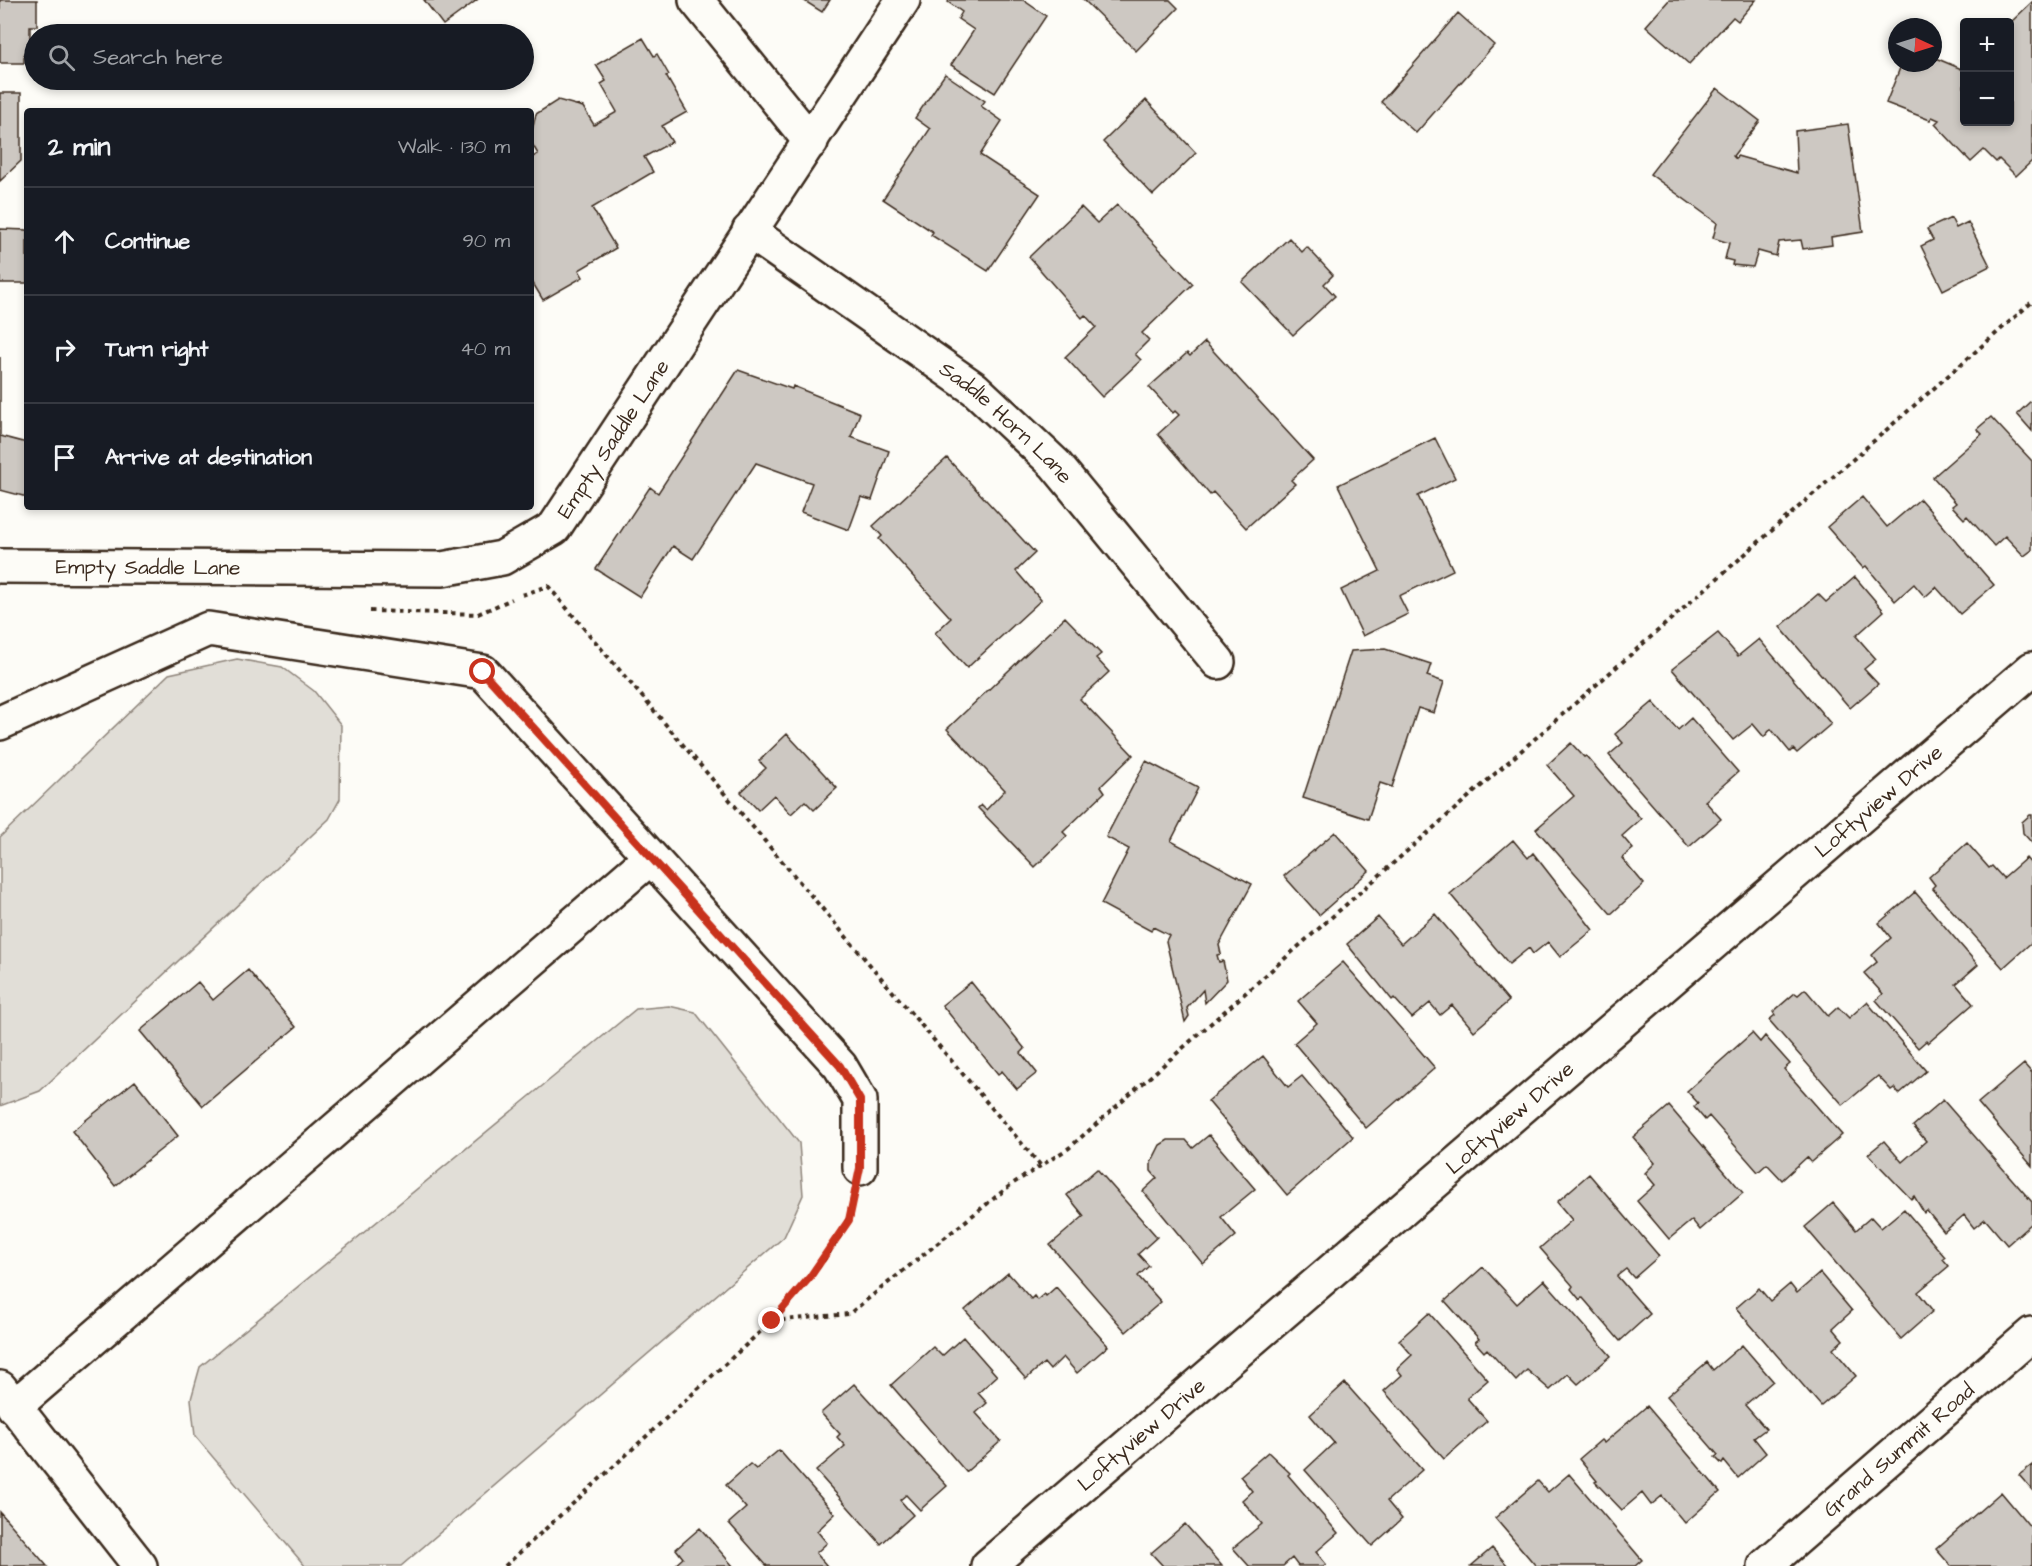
<!DOCTYPE html>
<html lang="en">
<head>
<meta charset="utf-8">
<style>
  body { margin:0; font-family:"Architects Daughter",sans-serif; background:#242831; color:#f1f3f6 }
  .controls { position:absolute; right:18px; top:18px; display:grid; overflow:hidden; border-radius:6px; box-shadow:0 3px 9px #0003 }
  .controls button { width:54px; height:54px; display:grid; place-items:center; padding:0; border:0; border-bottom:2px solid #363941; background:#171b24; color:#f1f3f6; font:30px sans-serif }
  .compass { position:absolute; left:1888px; top:18px; width:54px; height:54px; border-radius:50%; background:#171b24; box-shadow:0 3px 9px #0003; rotate:94deg }
  .stop { position:absolute; width:18px; height:18px; margin:-14px; border:4px solid #c8321e; border-radius:50%; background:#fff }
  .stop.end { background:#c8321e; border-color:#fff; box-shadow:0 2px 6px #0008 }
  .list { margin:0; padding:0; list-style:none }
  h2 { display:flex; justify-content:space-between; align-items:center; height:78px; margin:0; padding:0 24px; font-size:26px }
  h2 small { font-size:20px; font-weight:400; color:#9ea1a6 }
  .list li { display:grid; grid-template-columns:39px 1fr auto; gap:18px; align-items:center; box-sizing:border-box; height:108px; padding:0 24px; border-top:2px solid #363941 }
  .list b { display:block; font-size:22px; white-space:nowrap }
  .list em { font-size:20px; font-style:normal; color:#9ea1a6 }
  .icon { flex:none; width:33px; height:33px; fill:none; stroke:currentColor; stroke-width:2; stroke-linecap:round; stroke-linejoin:round }
  .map { position:relative; flex:none; width:2032px; height:1566px; overflow:hidden }
  .search { position:absolute; background:#171b24; box-shadow:0 3px 9px #0003; left:24px; top:24px; width:510px; height:66px; display:flex; align-items:center; gap:15px; box-sizing:border-box; padding:0 21px; border-radius:33px; color:#9ea1a6; font-size:22px }
  .panel { position:absolute; background:#171b24; box-shadow:0 3px 9px #0003; left:24px; top:108px; width:510px; height:402px; border-radius:6px }
  .map>svg:first-child { display:block }
  .green { fill:#e1ded7; stroke:#8e847a; stroke-width:1.5 }
  .building { fill:#cdc8c2; stroke:#3b2a1e; stroke-width:1.5 }
  .lines { fill:none; stroke-linecap:round; stroke-linejoin:round }
  .minor-casing { stroke:#3b2a1e; stroke-width:38 }
  .path { stroke:#3b2a1e; stroke-width:4; stroke-dasharray:4.5 4.5; stroke-linecap:butt }
  .minor { stroke:#fdfcf7; stroke-width:33 }
  .route { stroke:#c8321e; stroke-width:8 }
  .labels { text-anchor:middle; dominant-baseline:central; stroke-width:6; stroke-linejoin:round; paint-order:stroke }
  .street-label { font-size:21px; fill:#3b2a1e; stroke:#fdfcf7 }
</style>
</head>
<body>
<div class="map">
<svg width="2032" height="1566" viewBox="0 0 2032 1566">
  <rect width="100%" height="100%" fill="#fdfcf7"/>
  <filter id="ink" filterUnits="userSpaceOnUse"><feTurbulence type="fractalNoise" baseFrequency=".0167" numOctaves="2"/><feDisplacementMap in="SourceGraphic" scale="12" xChannelSelector="R" yChannelSelector="G"/><feConvolveMatrix kernelMatrix="1 2 1 2 8 2 1 2 1" color-interpolation-filters="sRGB"/></filter>
  <g filter="url(#ink)">
    <path class="green" d="M 237,659 L 282,667 L 314,691 L 341,725 L 340,799 L 329,819 L 40,1091 L 0,1106 L 0,837 L 169,674 Z
      M 669,1006 L 695,1012 L 799,1143 L 803,1195 L 784,1237 L 401,1566 L 305,1566 L 195,1436 L 191,1399 L 200,1367 L 636,1009 Z"/>
    <path class="building" d="M 0,0 L 37,0 L 37,26 L 30,26 L 30,53 L 24,53 L 24,63 L 0,63 Z
      M 424,0 L 477,0 L 443,25 Z
      M 803,0 L 830,0 L 822,12 Z
      M 949,0 L 1023,0 L 1046,16 L 995,93 L 951,65 L 974,30 L 958,19 L 962,12 L 948,2 Z
      M 1084,0 L 1170,0 L 1178,8 L 1136,51 Z
      M 1669,0 L 1756,0 L 1738,21 L 1733,17 L 1689,64 L 1646,26 Z
      M 2032,2 L 2032,161 L 2016,176 L 1999,159 L 1996,162 L 1984,150 L 1971,162 L 1935,124 L 1939,120 L 1932,117 L 1930,120 L 1886,103 L 1902,63 L 1933,63 L 1933,57 L 1964,70 L 1964,122 L 2010,122 L 2010,23 Z
      M 1458,13 L 1494,45 L 1416,133 L 1381,102 Z
      M 643,38 L 654,56 L 657,54 L 669,75 L 666,76 L 687,112 L 662,126 L 672,142 L 644,157 L 653,172 L 592,208 L 616,248 L 579,270 L 583,277 L 543,300 L 531,280 L 531,158 L 538,154 L 531,142 L 531,135 L 536,114 L 558,100 L 583,107 L 594,125 L 617,112 L 601,84 L 606,81 L 596,65 Z
      M 945,74 L 985,101 L 981,106 L 1002,121 L 980,155 L 1040,194 L 988,271 L 931,235 L 933,232 L 883,199 L 930,129 L 915,118 Z
      M 1717,88 L 1760,121 L 1733,156 L 1736,159 L 1737,156 L 1797,173 L 1795,131 L 1848,124 L 1863,232 L 1831,237 L 1832,245 L 1803,249 L 1801,240 L 1779,242 L 1776,256 L 1758,251 L 1753,267 L 1732,265 L 1733,261 L 1725,259 L 1729,243 L 1713,238 L 1717,223 L 1650,174 Z
      M 0,93 L 21,93 L 21,161 L 0,181 Z
      M 1146,100 L 1196,153 L 1153,195 L 1103,142 Z
      M 1117,205 L 1193,284 L 1142,333 L 1149,340 L 1135,354 L 1141,360 L 1102,397 L 1065,357 L 1096,327 L 1085,315 L 1082,318 L 1029,257 L 1081,207 L 1097,223 Z
      M 1951,218 L 1956,228 L 1968,222 L 1990,266 L 1943,290 L 1921,246 L 1933,240 L 1927,229 Z
      M 0,229 L 27,230 L 27,283 L 0,283 Z
      M 1289,238 L 1302,252 L 1307,247 L 1333,275 L 1324,284 L 1335,296 L 1293,335 L 1242,282 Z
      M 1205,342 L 1313,460 L 1291,480 L 1295,484 L 1246,528 L 1213,492 L 1210,495 L 1158,434 L 1179,415 L 1175,411 L 1173,413 L 1149,387 L 1187,353 L 1190,356 Z
      M 0,357 L 0,436 L 27,443 L 27,497 L 0,490 Z
      M 738,370 L 792,389 L 793,386 L 860,413 L 851,437 L 889,451 L 872,500 L 861,497 L 849,530 L 801,512 L 812,483 L 756,463 L 693,559 L 673,546 L 640,597 L 596,569 L 650,487 L 658,493 Z
      M 2032,400 L 2032,431 L 2017,414 Z
      M 1991,417 L 2032,461 L 2032,550 L 2024,556 L 2005,536 L 1994,546 L 1967,516 L 1964,519 L 1952,506 L 1956,503 L 1933,477 L 1982,434 L 1977,429 Z
      M 1435,438 L 1455,478 L 1418,496 L 1453,570 L 1399,596 L 1408,614 L 1363,636 L 1341,590 L 1380,571 L 1338,485 Z
      M 947,458 L 1035,553 L 1016,571 L 1041,600 L 967,668 L 935,633 L 951,618 L 879,539 L 882,536 L 873,526 Z
      M 1862,497 L 1887,527 L 1920,499 L 1994,585 L 1960,614 L 1936,587 L 1925,597 L 1914,584 L 1895,601 L 1866,566 L 1863,568 L 1827,527 Z
      M 1855,577 L 1884,611 L 1856,636 L 1876,659 L 1864,669 L 1878,684 L 1850,708 L 1780,627 L 1818,594 L 1826,602 Z
      M 1065,617 L 1101,654 L 1096,658 L 1109,672 L 1080,699 L 1133,755 L 1101,786 L 1105,792 L 1063,832 L 1067,836 L 1035,867 L 978,808 L 981,805 L 986,810 L 1005,790 L 947,729 Z
      M 1718,633 L 1738,656 L 1759,639 L 1831,724 L 1797,753 L 1793,749 L 1790,752 L 1771,729 L 1764,737 L 1753,724 L 1733,740 L 1672,669 Z
      M 1385,649 L 1431,664 L 1427,676 L 1444,682 L 1434,713 L 1418,708 L 1392,787 L 1380,783 L 1368,819 L 1303,798 L 1351,651 Z
      M 1653,702 L 1678,730 L 1691,718 L 1738,772 L 1705,801 L 1721,819 L 1689,847 L 1609,755 L 1623,743 L 1615,734 Z
      M 787,734 L 837,788 L 814,810 L 805,801 L 791,814 L 774,795 L 758,810 L 741,792 L 766,768 L 759,761 Z
      M 1571,743 L 1584,757 L 1586,756 L 1641,819 L 1622,836 L 1633,849 L 1622,858 L 1644,884 L 1611,914 L 1536,829 L 1574,796 L 1547,765 Z
      M 1146,761 L 1198,788 L 1171,841 L 1252,884 L 1219,945 L 1221,954 L 1217,955 L 1219,962 L 1223,961 L 1227,980 L 1205,1003 L 1203,990 L 1187,1008 L 1189,1016 L 1185,1022 L 1166,941 L 1169,935 L 1153,927 L 1151,931 L 1101,904 L 1129,849 L 1106,837 Z
      M 2030,815 L 2032,815 L 2032,843 L 2023,833 L 2022,822 Z
      M 1335,832 L 1369,871 L 1319,915 L 1284,876 Z
      M 1513,840 L 1528,858 L 1533,853 L 1593,930 L 1560,957 L 1548,942 L 1533,954 L 1529,948 L 1509,964 L 1450,894 Z
      M 1967,843 L 1989,868 L 1992,866 L 2003,878 L 2026,858 L 2032,865 L 2032,942 L 2003,968 L 1932,888 L 1935,885 L 1929,877 Z
      M 1915,892 L 1978,965 L 1956,984 L 1973,1004 L 1928,1043 L 1926,1041 L 1918,1048 L 1876,1000 L 1883,994 L 1864,973 L 1877,962 L 1872,955 L 1891,938 L 1879,923 Z
      M 1435,914 L 1509,1001 L 1474,1031 L 1452,1005 L 1440,1015 L 1430,1003 L 1412,1018 L 1394,998 L 1392,1000 L 1347,944 L 1378,917 L 1401,944 Z
      M 1343,962 L 1435,1068 L 1366,1128 L 1294,1043 L 1317,1023 L 1298,1001 Z
      M 248,970 L 296,1027 L 203,1106 L 140,1031 L 198,982 L 213,1000 Z
      M 971,982 L 1025,1049 L 1021,1053 L 1037,1073 L 1017,1089 L 1002,1071 L 998,1074 L 942,1005 Z
      M 1805,989 L 1828,1016 L 1838,1007 L 1849,1018 L 1867,1002 L 1926,1071 L 1899,1094 L 1894,1088 L 1891,1090 L 1878,1076 L 1843,1105 L 1769,1020 L 1775,1015 L 1773,1012 L 1795,993 L 1798,995 Z
      M 1752,1033 L 1760,1042 L 1765,1036 L 1790,1064 L 1784,1069 L 1842,1135 L 1811,1162 L 1807,1157 L 1782,1180 L 1767,1164 L 1758,1172 L 1709,1116 L 1705,1120 L 1694,1107 L 1698,1103 L 1687,1091 Z
      M 1263,1056 L 1288,1087 L 1302,1076 L 1353,1137 L 1287,1195 L 1208,1101 Z
      M 2024,1064 L 2032,1073 L 2032,1166 L 1978,1103 Z
      M 135,1081 L 178,1136 L 115,1186 L 72,1131 Z
      M 1943,1100 L 2032,1202 L 2032,1223 L 2007,1245 L 1985,1219 L 1974,1228 L 1964,1215 L 1944,1232 L 1927,1211 L 1924,1213 L 1914,1196 L 1911,1199 L 1868,1154 L 1884,1141 L 1902,1162 L 1926,1141 L 1913,1126 Z
      M 1669,1106 L 1743,1193 L 1700,1230 L 1692,1220 L 1669,1239 L 1637,1201 L 1655,1185 L 1645,1173 L 1655,1163 L 1633,1137 Z
      M 1209,1135 L 1255,1189 L 1221,1217 L 1236,1236 L 1203,1264 L 1143,1191 L 1157,1178 L 1151,1171 L 1151,1163 L 1160,1145 L 1168,1140 L 1186,1140 L 1193,1148 Z
      M 1097,1169 L 1157,1237 L 1138,1254 L 1149,1266 L 1138,1276 L 1161,1302 L 1126,1332 L 1050,1245 L 1084,1216 L 1067,1195 Z
      M 1589,1174 L 1659,1256 L 1634,1278 L 1626,1269 L 1617,1276 L 1650,1314 L 1620,1341 L 1582,1297 L 1580,1300 L 1571,1289 L 1573,1286 L 1540,1248 L 1572,1220 L 1557,1202 Z
      M 1833,1203 L 1856,1230 L 1871,1217 L 1881,1228 L 1904,1209 L 1945,1257 L 1943,1259 L 1949,1266 L 1918,1292 L 1933,1311 L 1901,1339 L 1805,1227 Z
      M 1483,1267 L 1517,1304 L 1544,1280 L 1611,1356 L 1578,1384 L 1568,1374 L 1550,1390 L 1527,1370 L 1516,1381 L 1487,1349 L 1484,1352 L 1475,1342 L 1479,1339 L 1445,1301 Z
      M 1008,1273 L 1031,1299 L 1034,1296 L 1037,1300 L 1044,1294 L 1046,1296 L 1056,1287 L 1108,1346 L 1077,1373 L 1063,1357 L 1050,1370 L 1044,1363 L 1026,1379 L 965,1310 Z
      M 1820,1273 L 1852,1311 L 1833,1328 L 1843,1340 L 1833,1349 L 1856,1376 L 1821,1406 L 1736,1308 L 1759,1288 L 1770,1301 L 1790,1284 L 1797,1293 Z
      M 1429,1313 L 1488,1380 L 1467,1398 L 1487,1421 L 1444,1459 L 1384,1391 L 1402,1375 L 1397,1369 L 1412,1355 L 1399,1340 Z
      M 963,1337 L 997,1376 L 978,1393 L 987,1403 L 976,1413 L 1001,1441 L 966,1472 L 891,1385 L 933,1347 L 942,1356 Z
      M 1742,1345 L 1773,1381 L 1745,1405 L 1766,1429 L 1754,1438 L 1766,1453 L 1738,1478 L 1724,1461 L 1722,1464 L 1715,1457 L 1718,1455 L 1667,1396 L 1707,1362 L 1713,1370 Z
      M 1345,1383 L 1422,1470 L 1387,1501 L 1402,1519 L 1372,1546 L 1305,1470 L 1334,1443 L 1310,1415 Z
      M 854,1384 L 947,1486 L 920,1510 L 906,1495 L 900,1500 L 913,1515 L 881,1544 L 816,1471 L 845,1446 L 837,1437 L 840,1434 L 821,1413 Z
      M 1647,1406 L 1720,1492 L 1685,1523 L 1662,1496 L 1651,1505 L 1642,1493 L 1622,1510 L 1595,1482 L 1597,1481 L 1579,1459 L 1601,1440 L 1604,1443 Z
      M 779,1450 L 835,1514 L 817,1531 L 827,1543 L 816,1553 L 827,1566 L 767,1566 L 729,1523 L 746,1508 L 726,1485 L 750,1464 L 756,1469 Z
      M 1268,1452 L 1290,1473 L 1288,1475 L 1338,1533 L 1316,1552 L 1326,1564 L 1323,1566 L 1298,1566 L 1292,1558 L 1283,1566 L 1249,1566 L 1233,1548 L 1262,1524 L 1242,1500 L 1252,1491 L 1240,1476 Z
      M 2032,1465 L 2032,1490 L 2019,1475 Z
      M 1569,1474 L 1642,1560 L 1635,1566 L 1536,1566 L 1495,1518 L 1538,1481 L 1548,1492 Z
      M 2001,1492 L 2032,1529 L 2032,1566 L 1951,1566 L 1936,1549 Z
      M 0,1512 L 47,1566 L 0,1566 Z
      M 1185,1524 L 1222,1566 L 1163,1566 L 1151,1553 Z
      M 700,1528 L 733,1566 L 674,1566 L 683,1558 L 676,1549 Z
      M 1492,1548 L 1508,1566 L 1471,1566 Z"/>
    <g class="lines">
      <g class="minor-casing">
        <g id="minor">
          <path d="M 696,0 L 811,142"/>
          <path id="s1" d="M 749,231 L 975,389 L 1055,464 L 1218,662"/>
          <path id="s2" d="M 0,566 L 442,569 L 502,558 L 554,528 L 903,0"/>
          <path d="M 0,723 L 208,629 L 483,672 L 840,1066 L 860,1100 L 860,1168"/>
          <path d="M 0,1388 L 140,1566"/>
          <path d="M 14,1407 L 650,858"/>
          <path id="s3" d="M 988,1566 L 2032,669"/>
          <path id="s4" d="M 1765,1566 L 2032,1334"/>
        </g>
      </g>
      <path class="path" d="M 522,595 L 548,586 L 1041,1166
        M 370,611 L 478,614 L 512,599
        M 772,1321 L 849,1314 L 1012,1184 L 1069,1148 L 2032,302
        M 505,1566 L 772,1321 C 797,1292 843,1244 852,1207"/>
      <use href="#minor" class="minor"/>
    </g>
  </g>
  <g class="lines" filter="url(#ink)">
    <path class="route" d="M 483,672 L 840,1066 L 860,1100 L 860,1168 L 849,1220 L 810,1277 L 772,1321"/>
  </g>
  <g class="labels">
    <g class="street-label">
      <text stroke="none"><textPath href="#s1" startOffset="321">Saddle Horn Lane</textPath></text>
      <text stroke="none"><textPath href="#s2" startOffset="670">Empty Saddle Lane</textPath></text>
      <text stroke="none"><textPath href="#s2" startOffset="148">Empty Saddle Lane</textPath></text>
      <text stroke="none"><textPath href="#s3" startOffset="1174">Loftyview Drive</textPath></text>
      <text stroke="none"><textPath href="#s3" startOffset="688">Loftyview Drive</textPath></text>
      <text stroke="none"><textPath href="#s3" startOffset="202">Loftyview Drive</textPath></text>
      <text stroke="none"><textPath href="#s4" startOffset="177">Grand Summit Road</textPath></text>
    </g>
  </g>
</svg>
<div class="controls">
<button>+</button>
<button>−</button>
</div>
<svg class="compass" viewBox="-18 -18 36 36"><path d="M0-13l5 13h-10z" fill="#e53935"/><path d="M0 13l5-13h-10z" fill="#9ea1a6"/></svg>
<div class="stop" style="left:483px;top:672px"></div>
<div class="stop end" style="left:772px;top:1321px"></div>
<div class="search"><svg class="icon" aria-label="search" viewBox="0 0 24 24"><circle cx="10" cy="10" r="6"/><path d="M15 15l6 6"/></svg>Search here</div>
<section class="panel">
<h2>2 min<small>Walk · 130 m</small></h2>
<ul class="list">
<li><svg class="icon" aria-label="ahead" viewBox="0 0 24 24"><path d="M12 20V5M6 11l6-6 6 6"/></svg><div><b>Continue</b></div><em>90 m</em></li>
<li><svg class="icon" aria-label="right" viewBox="0 0 24 24"><path d="M7 20v-9h11M14 6l5 5-5 5"/></svg><div><b>Turn right</b></div><em>40 m</em></li>
<li><svg class="icon" aria-label="arrive" viewBox="0 0 24 24"><path d="M6 21V4h12l-3 4 3 4H6"/></svg><div><b>Arrive at destination</b></div></li>
</ul>
</section>
</div>
</body>
</html>
